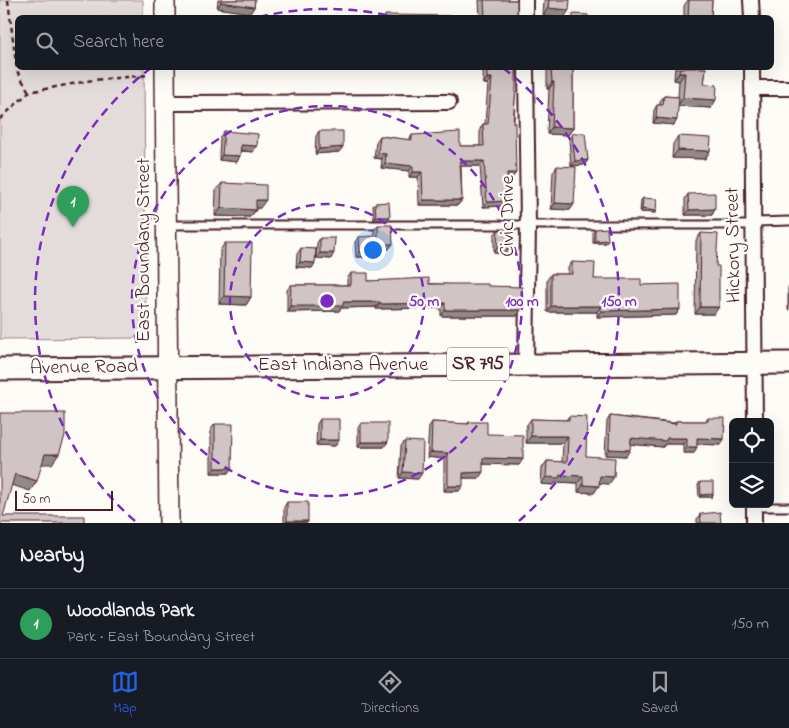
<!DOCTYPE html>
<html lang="en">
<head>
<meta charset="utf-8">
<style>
  body { margin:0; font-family:"Indie Flower",sans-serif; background:#242831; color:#f1f3f6 }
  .controls { position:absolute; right:15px; bottom:15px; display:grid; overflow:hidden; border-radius:8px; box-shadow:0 5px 20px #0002 }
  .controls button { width:45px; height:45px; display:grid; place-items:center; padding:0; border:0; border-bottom:1px solid #363941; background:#171b24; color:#f1f3f6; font:25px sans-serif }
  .scale { position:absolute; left:15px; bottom:12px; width:98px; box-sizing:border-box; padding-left:5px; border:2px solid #4a1f2b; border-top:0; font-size:14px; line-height:18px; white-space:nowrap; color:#4a1f2b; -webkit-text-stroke:4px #fdfcf7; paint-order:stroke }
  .you { position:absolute; left:372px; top:249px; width:18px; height:18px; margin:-12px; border:4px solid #fff; border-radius:50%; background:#1a73e8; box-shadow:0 0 0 8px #1a73e833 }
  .badge { display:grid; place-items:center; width:32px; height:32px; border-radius:50%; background:#2563eb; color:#fff; font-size:16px; font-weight:700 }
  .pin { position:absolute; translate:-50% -41px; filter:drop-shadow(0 1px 2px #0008) }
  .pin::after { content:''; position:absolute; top:26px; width:18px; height:15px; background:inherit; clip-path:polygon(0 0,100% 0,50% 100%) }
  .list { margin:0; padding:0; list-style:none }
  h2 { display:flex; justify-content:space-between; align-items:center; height:65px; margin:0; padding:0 20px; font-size:21px }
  h2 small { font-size:16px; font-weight:400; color:#9ea1a6 }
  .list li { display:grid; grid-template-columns:32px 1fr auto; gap:15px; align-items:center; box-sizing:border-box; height:70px; padding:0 20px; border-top:1px solid #363941 }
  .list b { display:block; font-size:19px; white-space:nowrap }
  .list p { margin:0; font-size:16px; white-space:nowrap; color:#9ea1a6 }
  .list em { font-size:16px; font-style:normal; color:#9ea1a6 }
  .icon { flex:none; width:28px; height:28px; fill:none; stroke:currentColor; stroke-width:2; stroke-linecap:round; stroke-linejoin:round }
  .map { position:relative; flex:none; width:789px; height:523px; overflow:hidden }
  .search { position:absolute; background:#171b24; box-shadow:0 5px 20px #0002; left:15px; right:15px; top:15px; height:55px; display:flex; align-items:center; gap:12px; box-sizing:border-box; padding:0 18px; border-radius:8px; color:#9ea1a6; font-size:19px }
  .sheet { height:135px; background:#171b24 }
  nav { display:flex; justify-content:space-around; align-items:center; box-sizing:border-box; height:70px; border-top:1px solid #363941; background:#171b24; font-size:14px; color:#9ea1a6 }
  nav a { display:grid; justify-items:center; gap:2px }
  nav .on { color:#2563eb }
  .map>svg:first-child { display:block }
  .green { fill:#e3dcda; stroke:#967e82 }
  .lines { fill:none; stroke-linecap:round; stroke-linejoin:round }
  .lane-casing { stroke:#4a1f2b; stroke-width:11 }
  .street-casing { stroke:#4a1f2b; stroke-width:18 }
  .secondary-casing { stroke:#4a1f2b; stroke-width:22 }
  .primary-casing { stroke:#4a1f2b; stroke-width:25 }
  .path { stroke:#4a1f2b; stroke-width:2.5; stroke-dasharray:5 4; stroke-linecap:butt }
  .lane { stroke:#fdfcf7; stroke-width:7 }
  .street { stroke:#fdfcf7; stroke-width:14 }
  .secondary { stroke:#fdfcf7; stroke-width:19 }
  .primary { stroke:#fdfcf7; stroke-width:21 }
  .wall { fill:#b3a9a9; stroke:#4a1f2b }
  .shaded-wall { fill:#928a89; stroke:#4a1f2b }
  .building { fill:#d0c5c4; stroke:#4a1f2b }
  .ring { fill:none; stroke:#7b2cbf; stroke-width:2.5; stroke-dasharray:9 6 }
  .labels { text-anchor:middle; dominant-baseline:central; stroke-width:4.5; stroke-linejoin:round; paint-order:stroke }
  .shield { fill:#fdfcf7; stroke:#806168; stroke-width:1 }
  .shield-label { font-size:19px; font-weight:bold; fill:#4a1f2b }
  .street-label { font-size:20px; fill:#4a1f2b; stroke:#fdfcf7 }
  .centre { fill:#7b2cbf; stroke:#fdfcf7; stroke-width:2.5 }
  .ring-label { font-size:15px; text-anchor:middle; font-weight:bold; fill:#7b2cbf; stroke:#fdfcf7; stroke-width:4.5; stroke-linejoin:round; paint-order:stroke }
</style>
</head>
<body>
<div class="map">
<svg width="789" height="523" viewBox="0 0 789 523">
  <rect width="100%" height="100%" fill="#fdfcf7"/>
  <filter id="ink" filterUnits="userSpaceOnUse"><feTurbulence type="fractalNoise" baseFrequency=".02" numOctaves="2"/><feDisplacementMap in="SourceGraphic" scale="10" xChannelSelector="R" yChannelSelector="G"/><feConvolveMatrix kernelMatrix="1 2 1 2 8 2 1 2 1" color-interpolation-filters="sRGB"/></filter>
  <g filter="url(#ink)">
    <path class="green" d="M 0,0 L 143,0 L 143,17 L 18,18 L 18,68 L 144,68 L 146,338 L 0,339 Z"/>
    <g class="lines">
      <g class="lane-casing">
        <path id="lane" d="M 754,222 L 789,221
          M 167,225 L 754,225
          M 754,507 L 789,507"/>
      </g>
      <g class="street-casing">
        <path id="street" d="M 525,0 L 525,18
          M 751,0 L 752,18
          M 526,68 L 528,225 L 526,364
          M 752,68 L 755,422
          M 753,88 L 789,88
          M 166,103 L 449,102
          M 754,523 L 754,504"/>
      </g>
      <g class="secondary-casing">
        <path id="secondary" d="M 165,0 L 165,18
          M 165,68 L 169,523"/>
      </g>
      <g class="primary-casing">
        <path id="primary" d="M 0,369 L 789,363"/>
      </g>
      <path class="path" d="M 8,0 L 17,71 L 29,92
        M 0,119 L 29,92 L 93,80 L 150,75"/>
      <use href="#lane" class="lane"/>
      <use href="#street" class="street"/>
      <use href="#secondary" class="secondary"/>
      <use href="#primary" class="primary"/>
    </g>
    <path class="wall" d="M 218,0 L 255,0 L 254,7 L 250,13 L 217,8 Z
      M 479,0 L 517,0 L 517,18 L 480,18 Z
      M 544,0 L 570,0 L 543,16 Z
      M 688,0 L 712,0 L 711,18 L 684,18 L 684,6 Z
      M 483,68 L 516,68 L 512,178 L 507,178 L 508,201 L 505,206 L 483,207 L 480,166 L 461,166 L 462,200 L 458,205 L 419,205 L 418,177 L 409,177 L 409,171 L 381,168 L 382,159 L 374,158 L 376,142 L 380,136 L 409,140 L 412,135 L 460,146 L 480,146 L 480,129 L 483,124 L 485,124 L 488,84 L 483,84 Z
      M 547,68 L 573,68 L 573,128 L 568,135 L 547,134 L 549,89 L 547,89 Z
      M 675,68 L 706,68 L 704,84 L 711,108 L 678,106 L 674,125 L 653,123 L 654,110 L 657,105 L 660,105 L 660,101 L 664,96 L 678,97 L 679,81 L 674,80 Z
      M 224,131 L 253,152 L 241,151 L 237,162 L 219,160 L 220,137 Z
      M 319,131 L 339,152 L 315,154 L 316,136 Z
      M 572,134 L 588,160 L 584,165 L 571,166 L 569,139 Z
      M 678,136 L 705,159 L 672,158 L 673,144 Z
      M 557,166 L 574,204 L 570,210 L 551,209 L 553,172 Z
      M 222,183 L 260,208 L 256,208 L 256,210 L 250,217 L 215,216 L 216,190 Z
      M 688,194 L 715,209 L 712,215 L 685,215 L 685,199 Z
      M 643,198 L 655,213 L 640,212 L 641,200 Z
      M 375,203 L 390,217 L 388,220 L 374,220 L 373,206 Z
      M 378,225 L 389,249 L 374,249 L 374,230 Z
      M 595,229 L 606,243 L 593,243 L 593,232 Z
      M 498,230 L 506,254 L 494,253 L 494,235 Z
      M 701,233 L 716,266 L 714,314 L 695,314 L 696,240 Z
      M 359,237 L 369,257 L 356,257 L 355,242 Z
      M 320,238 L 331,259 L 316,258 L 317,243 Z
      M 225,243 L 251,297 L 246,305 L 219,304 L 220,250 Z
      M 301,248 L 315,263 L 312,268 L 296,267 L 297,254 Z
      M 572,262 L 594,279 L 641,285 L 680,309 L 676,315 L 597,317 L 597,312 L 547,312 L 547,280 L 551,274 L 568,274 L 568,268 Z
      M 351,273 L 368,281 L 488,286 L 517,316 L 441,316 L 441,308 L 376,309 L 376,307 L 341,308 L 339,311 L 287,312 L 287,290 L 291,285 L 347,285 L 347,279 Z
      M 789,286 L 789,310 L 788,310 L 788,288 Z
      M 569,416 L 586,456 L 609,484 L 599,483 L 594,493 L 578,492 L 578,483 L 556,482 L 554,485 L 541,484 L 542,468 L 547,461 L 562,462 L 563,443 L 526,443 L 526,426 L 531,419 L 566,420 Z
      M 610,416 L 674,423 L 676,421 L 706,421 L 708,418 L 724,439 L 721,445 L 697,444 L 694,453 L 683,453 L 683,444 L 665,444 L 663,447 L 630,444 L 626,456 L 605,455 L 607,421 Z
      M 320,419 L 339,440 L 335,446 L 316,445 L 317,424 Z
      M 432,422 L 467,424 L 469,422 L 487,434 L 519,465 L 483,464 L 479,478 L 463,478 L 459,491 L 444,491 L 444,459 L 427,457 L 429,427 Z
      M 361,423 L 384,447 L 358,447 L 358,428 Z
      M 215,424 L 228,473 L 211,473 L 211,429 Z
      M 405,441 L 418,479 L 399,478 L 401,446 Z
      M 700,482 L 713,494 L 712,497 L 699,497 L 698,485 Z
      M 287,502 L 308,521 L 307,523 L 284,523 L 284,507 Z
      M 700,514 L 721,523 L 697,523 L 697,519 Z"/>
    <path class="shaded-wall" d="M 221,2 L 254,7 L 250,13 L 217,8 Z
      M 548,8 L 569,10 L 564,18 L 543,16 Z
      M 679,73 L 685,73 L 679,81 L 674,80 Z
      M 487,78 L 492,78 L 488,84 L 483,84 Z
      M 552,82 L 554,82 L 549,89 L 547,89 Z
      M 683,98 L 716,100 L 711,108 L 677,106 Z
      M 656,118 L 677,120 L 674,125 L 653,123 Z
      M 552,127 L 573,128 L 568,135 L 547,134 Z
      M 241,145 L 257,146 L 253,152 L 238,150 Z
      M 343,147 L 339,152 L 315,154 L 319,149 Z
      M 678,150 L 710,151 L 705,159 L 672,158 Z
      M 378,153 L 386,154 L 382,159 L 374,158 Z
      M 222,155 L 240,156 L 237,162 L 219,160 Z
      M 588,160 L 584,165 L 571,166 L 575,161 Z
      M 460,161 L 484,161 L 480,166 L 457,166 Z
      M 385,163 L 413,166 L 409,171 L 381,168 Z
      M 413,172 L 422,172 L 418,177 L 409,177 Z
      M 507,173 L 516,173 L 512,178 L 503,178 Z
      M 256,200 L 266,200 L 260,208 L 250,208 Z
      M 423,200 L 462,200 L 458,205 L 419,205 Z
      M 508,201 L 505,206 L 483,207 L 487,202 Z
      M 555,203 L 574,204 L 570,210 L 551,209 Z
      M 221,208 L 256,210 L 250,217 L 215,216 Z
      M 642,209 L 656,211 L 655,213 L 640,212 Z
      M 715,209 L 712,215 L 685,215 L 689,210 Z
      M 376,217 L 390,217 L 388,220 L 374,220 Z
      M 608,240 L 606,243 L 593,243 L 595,241 Z
      M 378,244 L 393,244 L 389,249 L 374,249 Z
      M 497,248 L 509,249 L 506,254 L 494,253 Z
      M 360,252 L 373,252 L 369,257 L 356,257 Z
      M 320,253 L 334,253 L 331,259 L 316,258 Z
      M 300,262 L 315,263 L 312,268 L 296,267 Z
      M 224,296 L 251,297 L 246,305 L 219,304 Z
      M 343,302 L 380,302 L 376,307 L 341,308 L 339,311 L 287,312 L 290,306 Z
      M 445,303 L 441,308 L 376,309 L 380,304 Z
      M 551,306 L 601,306 L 597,312 L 547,312 Z
      M 700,307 L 719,307 L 714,314 L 695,314 Z
      M 680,309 L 676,315 L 597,317 L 601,311 Z
      M 445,310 L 521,310 L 517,316 L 441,316 Z
      M 531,436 L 568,436 L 563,443 L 526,443 Z
      M 631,438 L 687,438 L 683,444 L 665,444 L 663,447 L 627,444 Z
      M 697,438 L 724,439 L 721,445 L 694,444 Z
      M 320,440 L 339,440 L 335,446 L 316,445 Z
      M 361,442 L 388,442 L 384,447 L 358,447 Z
      M 687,447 L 697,447 L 694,453 L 683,453 Z
      M 609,449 L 630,450 L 626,456 L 605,455 Z
      M 431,452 L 448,453 L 444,459 L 427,457 Z
      M 45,454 L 59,454 L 52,464 L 38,464 Z
      M 483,458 L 523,459 L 519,465 L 479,464 Z
      M 215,468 L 232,468 L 228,473 L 211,473 Z
      M 403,472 L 422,473 L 418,479 L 399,478 Z
      M 483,472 L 479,478 L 459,478 L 463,473 Z
      M 15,474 L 37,481 L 30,491 L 8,484 Z
      M 560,475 L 583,476 L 578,483 L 556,482 L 554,485 L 541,484 L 546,477 Z
      M 600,476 L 614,477 L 609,484 L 595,483 Z
      M 583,485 L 599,486 L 594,493 L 578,492 Z
      M 448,486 L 463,486 L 459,491 L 444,491 Z
      M 713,494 L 712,497 L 699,497 L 701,495 Z
      M 287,521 L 308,521 L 307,523 L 286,523 Z"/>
    <path class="building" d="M 221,0 L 255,0 L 254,7 L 221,2 Z
      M 484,0 L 517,0 L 517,16 L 485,18 Z
      M 549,0 L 570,0 L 569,10 L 548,8 Z
      M 689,0 L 712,0 L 711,18 L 688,18 Z
      M 573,14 L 588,15 L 588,18 L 573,18 Z
      M 385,15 L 461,16 L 461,18 L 385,18 Z
      M 487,68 L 516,68 L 516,87 L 513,123 L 515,123 L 516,173 L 507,173 L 508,201 L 487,202 L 484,161 L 460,161 L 462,200 L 423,200 L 422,172 L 413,172 L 413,166 L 385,163 L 386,154 L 378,153 L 380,136 L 412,140 L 412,135 L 460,132 L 460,146 L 484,146 L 483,124 L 488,124 L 492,78 L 487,78 Z
      M 551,68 L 573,68 L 573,128 L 552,127 L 554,82 L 552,82 Z
      M 680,68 L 706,68 L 704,84 L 717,85 L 716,100 L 683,98 L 685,73 L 679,73 Z
      M 664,96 L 679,97 L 677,120 L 656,118 L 657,105 L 663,105 Z
      M 224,131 L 258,134 L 257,146 L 241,145 L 240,156 L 222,155 Z
      M 319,131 L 343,131 L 343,147 L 319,149 Z
      M 585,133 L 588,160 L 575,161 L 572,134 Z
      M 678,136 L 711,138 L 710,151 L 678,150 Z
      M 557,166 L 576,167 L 574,204 L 555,203 Z
      M 222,183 L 266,185 L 266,200 L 256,200 L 256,210 L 221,208 Z
      M 715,193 L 715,209 L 689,210 L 688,194 Z
      M 643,198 L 657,199 L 656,211 L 642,209 Z
      M 389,202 L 390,217 L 376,217 L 375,203 Z
      M 378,225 L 392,225 L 393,244 L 378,244 Z
      M 607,228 L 608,240 L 595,241 L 595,229 Z
      M 498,230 L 510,230 L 509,249 L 497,248 Z
      M 701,233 L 718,234 L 716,266 L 719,266 L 719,307 L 700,307 Z
      M 372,236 L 373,252 L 360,252 L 359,237 Z
      M 320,238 L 335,238 L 334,253 L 320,253 Z
      M 225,243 L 252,243 L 251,297 L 224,296 Z
      M 301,248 L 316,249 L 315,263 L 300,262 Z
      M 572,262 L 595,263 L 594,279 L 641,279 L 641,285 L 680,284 L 680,309 L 601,311 L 601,306 L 551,306 L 551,274 L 572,274 Z
      M 351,273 L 368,273 L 368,281 L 429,278 L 429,284 L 488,284 L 488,286 L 522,287 L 521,310 L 445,310 L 445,303 L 380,304 L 380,302 L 343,302 L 343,306 L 290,306 L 291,285 L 351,285 Z
      M 0,413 L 65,413 L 65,436 L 59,454 L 45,454 L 37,481 L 15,474 L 3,516 L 84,516 L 84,523 L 0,523 Z
      M 569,416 L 587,417 L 586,456 L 615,458 L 614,477 L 600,476 L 599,486 L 583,485 L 583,476 L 560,475 L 559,478 L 546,477 L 547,461 L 567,462 L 568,436 L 531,436 L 531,419 L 569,420 Z
      M 610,416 L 676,424 L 676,421 L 708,421 L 708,418 L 725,418 L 724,439 L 697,438 L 697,447 L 687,447 L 687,438 L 667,438 L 666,441 L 631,438 L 630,450 L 609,449 Z
      M 320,419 L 339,419 L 339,440 L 320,440 Z
      M 432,422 L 469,424 L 469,422 L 487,422 L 487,434 L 523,435 L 523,459 L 483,458 L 483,472 L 463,473 L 463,486 L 448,486 L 448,453 L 431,452 Z
      M 361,423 L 388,423 L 388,442 L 361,442 Z
      M 215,424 L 233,424 L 232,468 L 215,468 Z
      M 405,441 L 423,442 L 422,473 L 403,472 Z
      M 700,482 L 713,482 L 713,494 L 701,495 Z
      M 287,502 L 308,502 L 308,521 L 287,521 Z
      M 720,512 L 721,523 L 701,523 L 700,514 Z"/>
  </g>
  <g class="ring">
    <circle cx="327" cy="301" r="97"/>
    <circle cx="327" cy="301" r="195"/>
    <path d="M135 521A292 292 0 0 1 151 68M259 17A292 292 0 0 1 395 17M503 68A292 292 0 0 1 519 521"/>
  </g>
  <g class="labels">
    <rect class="shield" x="447" y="347.5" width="62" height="33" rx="4"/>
    <g class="shield-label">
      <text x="478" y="364">SR 795</text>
    </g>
    <g class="street-label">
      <text transform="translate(508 216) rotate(-90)">Civic Drive</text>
      <text transform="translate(734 245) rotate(-91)">Hickory Street</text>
      <text transform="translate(144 250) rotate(-90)">East Boundary Street</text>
      <text x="343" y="365">East Indiana Avenue</text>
      <text transform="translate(84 368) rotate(-1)">Avenue Road</text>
    </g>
  </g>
  <circle cx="327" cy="301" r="8" class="centre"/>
  <g class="ring-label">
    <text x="424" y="306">50 m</text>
    <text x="522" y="306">100 m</text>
    <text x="619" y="306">150 m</text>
  </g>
</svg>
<div class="controls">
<button><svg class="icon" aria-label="locate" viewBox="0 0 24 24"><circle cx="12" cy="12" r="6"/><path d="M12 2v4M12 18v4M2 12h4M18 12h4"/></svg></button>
<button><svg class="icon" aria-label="layers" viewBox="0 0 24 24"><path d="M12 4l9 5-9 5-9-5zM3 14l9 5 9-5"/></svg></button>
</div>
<div class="scale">50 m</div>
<div class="you"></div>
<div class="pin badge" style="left:73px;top:227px;background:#2e9e5b">1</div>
<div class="search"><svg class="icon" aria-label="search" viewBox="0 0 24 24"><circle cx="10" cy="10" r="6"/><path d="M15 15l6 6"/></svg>Search here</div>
</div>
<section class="sheet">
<h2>Nearby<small></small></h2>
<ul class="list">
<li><span class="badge" style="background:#2e9e5b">1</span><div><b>Woodlands Park</b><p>Park · East Boundary Street</p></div><em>150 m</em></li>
</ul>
</section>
<nav>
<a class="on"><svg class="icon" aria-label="map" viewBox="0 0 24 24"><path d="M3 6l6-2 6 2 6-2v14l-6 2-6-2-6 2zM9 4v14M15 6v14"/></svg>Map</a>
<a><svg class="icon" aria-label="directions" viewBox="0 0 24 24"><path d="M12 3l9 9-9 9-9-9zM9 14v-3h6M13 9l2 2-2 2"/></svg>Directions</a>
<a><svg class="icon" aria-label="saved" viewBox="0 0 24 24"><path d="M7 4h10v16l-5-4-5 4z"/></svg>Saved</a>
</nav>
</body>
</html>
